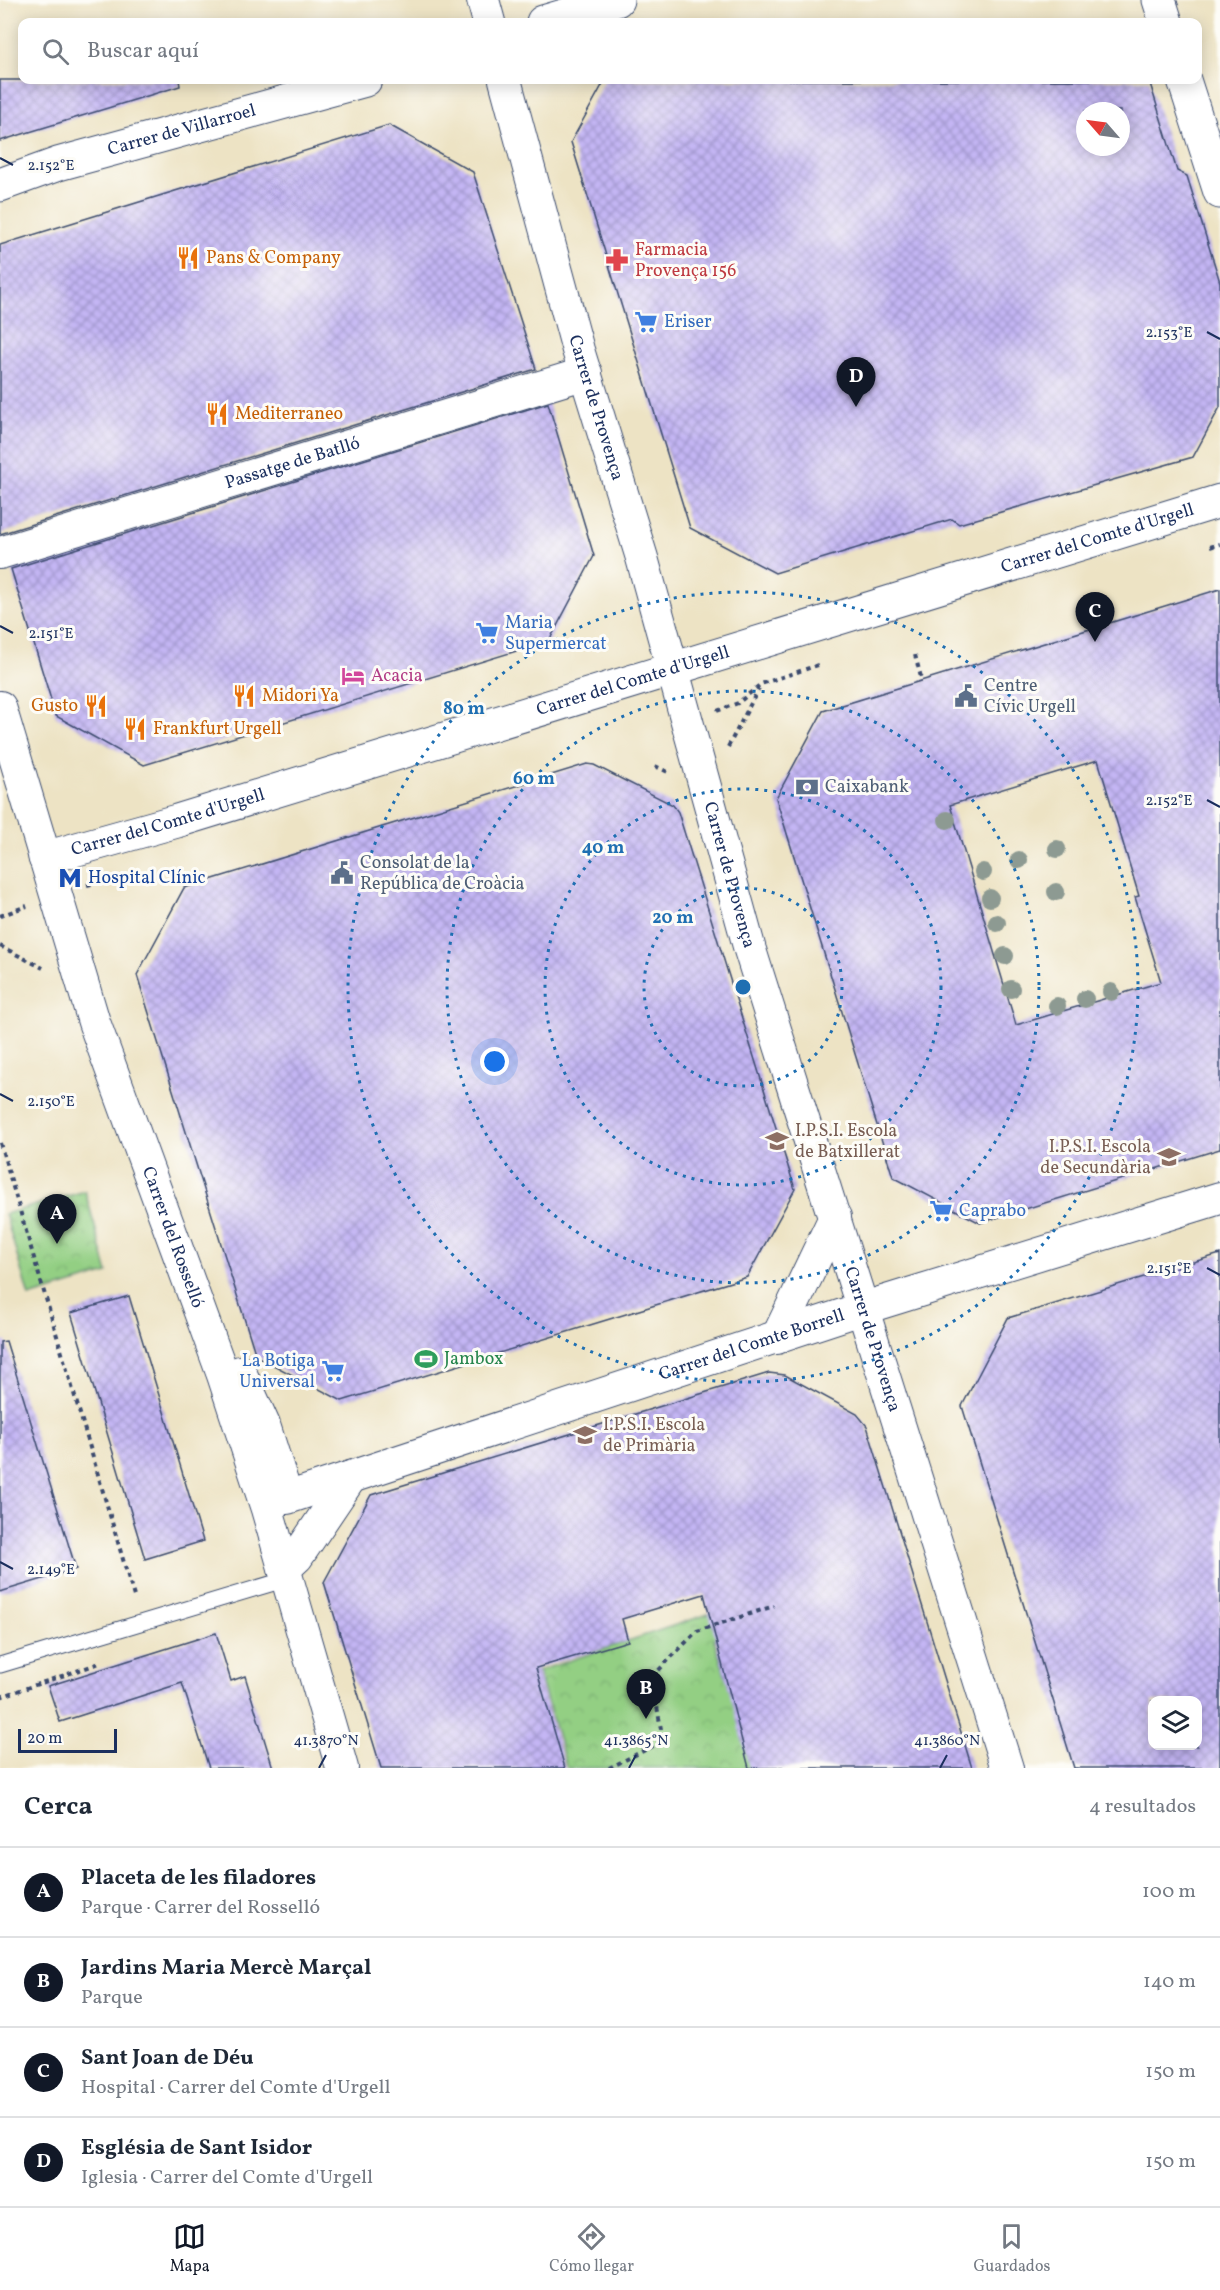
<!DOCTYPE html>
<html lang="es">
<head>
<meta charset="utf-8">
<style>
  body { margin:0; font-family:Vollkorn,serif; background:#f2f2f3; color:#1f2937 }
  .controls { position:absolute; right:18px; bottom:18px; display:grid; overflow:hidden; border-radius:12px; box-shadow:0 3px 15px #0003 }
  .controls button { width:54px; height:54px; display:grid; place-items:center; padding:0; border:0; border-bottom:2px solid #e0e1e3; background:#fff; color:#1f2937; font:30px sans-serif }
  .compass { position:absolute; left:1076px; top:102px; width:54px; height:54px; border-radius:50%; background:#fff; box-shadow:0 3px 15px #0003; rotate:298deg }
  .scale { position:absolute; left:18px; bottom:15px; width:99px; box-sizing:border-box; padding-left:6px; border:3px solid #1b2f5e; border-top:0; font-size:16px; line-height:21px; white-space:nowrap; color:#1b2f5e; -webkit-text-stroke:4px #fdfcf7; paint-order:stroke }
  .you { position:absolute; left:495px; top:1062px; width:21px; height:21px; margin:-15px; border:4px solid #fff; border-radius:50%; background:#1a73e8; box-shadow:0 0 0 9px #1a73e833 }
  .badge { display:grid; place-items:center; width:39px; height:39px; border-radius:50%; background:#111827; color:#fff; font-size:20px; font-weight:700 }
  .pin { position:absolute; translate:-50% -50px; filter:drop-shadow(0 2px 3px #0008) }
  .pin::after { content:''; position:absolute; top:32px; width:21px; height:18px; background:inherit; clip-path:polygon(0 0,100% 0,50% 100%) }
  .list { margin:0; padding:0; list-style:none }
  h2 { display:flex; justify-content:space-between; align-items:center; height:78px; margin:0; padding:0 24px; font-size:26px }
  h2 small { font-size:20px; font-weight:400; color:#747a83 }
  .list li { display:grid; grid-template-columns:39px 1fr auto; gap:18px; align-items:center; box-sizing:border-box; height:90px; padding:0 24px; border-top:2px solid #e0e1e3 }
  .list b { display:block; font-size:22px; white-space:nowrap }
  .list p { margin:0; font-size:20px; white-space:nowrap; color:#747a83 }
  .list em { font-size:20px; font-style:normal; color:#747a83 }
  .icon { flex:none; width:33px; height:33px; fill:none; stroke:currentColor; stroke-width:2; stroke-linecap:round; stroke-linejoin:round }
  .map { position:relative; flex:none; width:1220px; height:1768px; overflow:hidden }
  .search { position:absolute; background:#fff; box-shadow:0 3px 15px #0003; left:18px; right:18px; top:18px; height:66px; display:flex; align-items:center; gap:15px; box-sizing:border-box; padding:0 21px; border-radius:12px; color:#747a83; font-size:22px }
  .sheet { height:438px; background:#fff }
  nav { display:flex; justify-content:space-around; align-items:center; box-sizing:border-box; height:84px; border-top:2px solid #e0e1e3; background:#fff; font-size:16px; color:#747a83 }
  nav a { display:grid; justify-items:center; gap:3px }
  nav .on { color:#111827 }
  .map>svg:first-child { display:block }
  .park { fill:url(#park-crowns); stroke:#577f70; stroke-width:1.5 }
  .building { fill:url(#building-cross-hatch); fill-rule:evenodd }
  .lines { fill:none; stroke-linecap:round; stroke-linejoin:round }
  .lane-casing { stroke:#3a4a6d; stroke-width:17 }
  .street-casing { stroke:#3a4a6d; stroke-width:34 }
  .secondary-casing { stroke:#3a4a6d; stroke-width:35 }
  .primary-casing { stroke:#3a4a6d; stroke-width:35 }
  .path { stroke:#3a4a6d; stroke-width:4; stroke-dasharray:4.5 4.5; stroke-linecap:butt }
  .lane { stroke:#fff; stroke-width:15 }
  .street { stroke:#fff; stroke-width:32 }
  .secondary { stroke:#fff; stroke-width:33 }
  .primary { stroke:#fff; stroke-width:33 }
  .tree { fill:#8d9a92 }
  .ticks { fill:none; stroke:#1b2f5e; stroke-width:2 }
  .ring { fill:none; stroke:#1f6fb2; stroke-width:3; stroke-dasharray:3 6 }
  .labels { text-anchor:middle; dominant-baseline:central; stroke-width:6; stroke-linejoin:round; paint-order:stroke }
  .street-label { font-size:18px; fill:#1b2f5e; stroke:#fdfcf7 }
  .health-label { font-size:18px; fill:#be3a42; stroke:#fdfcf7; text-anchor:start }
  .food-label { font-size:18px; fill:#c56008; stroke:#fdfcf7; text-anchor:start }
  .shop-label { font-size:18px; fill:#366cbe; stroke:#fdfcf7; text-anchor:start }
  .hotel-label { font-size:18px; fill:#b23c85; stroke:#fdfcf7; text-anchor:start }
  .service-label { font-size:18px; fill:#4e5e75; stroke:#fdfcf7; text-anchor:start }
  .transit-label { font-size:18px; fill:#164399; stroke:#fdfcf7; text-anchor:start }
  .education-label { font-size:18px; fill:#785e54; stroke:#fdfcf7; text-anchor:start }
  .leisure-label { font-size:18px; fill:#27864d; stroke:#fdfcf7; text-anchor:start }
  .ticks-label { font-size:15px; text-anchor:middle; fill:#1b2f5e; stroke:#fdfcf7; stroke-width:6; stroke-linejoin:round; paint-order:stroke }
  .centre { fill:#1f6fb2; stroke:#fdfcf7; stroke-width:3 }
  .ring-label { font-size:18px; text-anchor:middle; font-weight:bold; fill:#1f6fb2; stroke:#fdfcf7; stroke-width:6; stroke-linejoin:round; paint-order:stroke }
</style>
</head>
<body>
<div class="map">
<svg width="1220" height="1768" viewBox="0 0 1220 1768">
  <defs>
    <pattern id="park-crowns" width="20" height="18" patternUnits="userSpaceOnUse" patternTransform="scale(1.5)"><rect width="20" height="18" fill="#93cf83"/><path d="M2 6a3 3 0 1 1 6 0M12 15a3 3 0 1 1 6 0" fill="none" stroke="#7eb274"/></pattern>
    <pattern id="building-cross-hatch" width="8" height="8" patternUnits="userSpaceOnUse" patternTransform="scale(1.5)"><rect width="8" height="8" fill="#c4b6f4"/><path d="M0 0l8 8M0 8l8-8" fill="none" stroke="#9e94c9"/></pattern>
  </defs>
  <rect width="100%" height="100%" fill="#fdfcf7"/>
  <filter id="ink" filterUnits="userSpaceOnUse"><feTurbulence type="fractalNoise" baseFrequency=".0167" numOctaves="2"/><feDisplacementMap in="SourceGraphic" scale="12" xChannelSelector="R" yChannelSelector="G"/><feConvolveMatrix kernelMatrix="1 2 1 2 8 2 1 2 1" color-interpolation-filters="sRGB"/></filter>
  <filter id="wash" filterUnits="userSpaceOnUse"><feTurbulence type="fractalNoise" baseFrequency=".008" numOctaves="4" result="noise"/><feDisplacementMap in="SourceGraphic" scale="24" xChannelSelector="R" yChannelSelector="G"/><feGaussianBlur stdDeviation="1.35" result="paint"/><feColorMatrix in="noise" values="0 0 0 0 0 0 0 0 0 0 0 0 0 0 0 0 0 1.4 0 .05"/><feComposite in="paint" operator="in"/></filter>
  <g filter="url(#wash)">
    <rect width="100%" height="100%" fill="#ede3c4"/>
    <path class="park" d="M 85,1191 L 108,1273 L 29,1297 L 5,1214 Z
      M 771,1593 L 778,1619 L 714,1640 L 755,1768 L 567,1768 L 538,1671 Z"/>
    <g id="blocks">
      <path class="building" d="M 0,80 L 179,80 L 180,86 L 0,141 Z
        M 605,80 L 1149,80 L 1177,171 L 1187,176 L 1220,282 L 1220,407 L 1193,457 L 959,524 L 952,519 L 775,573 L 690,528 L 571,142 ZM 1085,111 L 1121,111 L 1121,147 L 1085,147 Z
        M 389,125 L 473,172 L 536,369 L 0,534 L 0,245 Z
        M 548,403 L 594,556 L 549,641 L 144,765 L 56,716 L 11,569 Z
        M 1220,589 L 1220,1149 L 980,1223 L 893,1177 L 776,798 L 823,711 ZM 1098,760 L 1139,896 L 1135,897 L 1161,982 L 1016,1025 L 950,805 Z
        M 587,764 L 594,765 L 673,805 L 678,812 L 795,1189 L 747,1277 L 342,1401 L 256,1356 L 137,975 L 184,888 Z
        M 1220,1254 L 1220,1768 L 1074,1768 L 962,1406 L 1008,1318 ZM 1152,1701 L 1197,1701 L 1197,1746 L 1152,1746 Z
        M 129,1296 L 203,1541 L 145,1559 L 71,1313 Z
        M 6,1341 L 76,1569 L 0,1592 L 0,1342 Z
        M 769,1373 L 785,1375 L 857,1414 L 867,1426 L 972,1768 L 749,1768 L 704,1594 L 622,1619 L 628,1641 L 536,1668 L 565,1768 L 381,1768 L 324,1582 L 371,1495 Z
        M 216,1633 L 231,1681 L 245,1676 L 273,1768 L 209,1768 L 182,1683 L 60,1722 L 48,1686 Z"/>
    </g>
  </g>
  <g filter="url(#ink)">
    <use href="#blocks" fill-opacity="0" stroke="#3a4a6d" stroke-width="1.5"/>
    <g class="lines">
      <g class="lane-casing">
        <path id="lane" d="M 0,1665 L 287,1579"/>
      </g>
      <g class="street-casing">
        <g id="street">
          <path d="M 483,0 L 489,22"/>
          <path id="s1" d="M 505,80 L 578,350 L 642,558 L 750,950 L 1007,1768"/>
          <path id="s2" d="M 0,553 L 586,373"/>
          <path id="s3" d="M 0,707 L 94,1022 L 223,1375 L 267,1509 L 342,1768"/>
          <path d="M 777,1338 L 835,1217"/>
          <path id="s4" d="M 240,1372 L 264,1425 L 287,1498 L 864,1308 L 1220,1198"/>
          <path d="M 284,1569 L 297,1557 L 351,1477"/>
        </g>
      </g>
      <g class="secondary-casing">
        <g id="secondary">
          <path d="M 1159,0 L 1166,22"/>
          <path d="M 543,22 L 617,0"/>
          <path d="M 1184,80 L 1220,192"/>
          <path id="s5" d="M 0,185 L 58,164 L 365,80"/>
        </g>
      </g>
      <g class="primary-casing">
        <g id="primary">
          <path id="s6" d="M 45,858 L 177,821 L 1220,501"/>
        </g>
      </g>
      <path class="path" d="M 1210,547 L 1220,544
        M 915,655 L 922,681
        M 717,711 L 738,703 L 761,684 L 818,665
        M 728,747 L 759,688
        M 655,766 L 668,772
        M 87,885 L 104,881
        M 0,916 L 27,906
        M 0,946 L 43,968
        M 0,1143 L 135,1600
        M 0,1697 L 100,1663
        M 609,1768 L 663,1741 L 652,1677 L 697,1631 L 774,1606"/>
      <use href="#lane" class="lane"/>
      <use href="#street" class="street"/>
      <use href="#secondary" class="secondary"/>
      <use href="#primary" class="primary"/>
    </g>
    <g class="tree">
      <circle cx="947" cy="820" r="9"/>
      <circle cx="1057" cy="849" r="9"/>
      <circle cx="1019" cy="860" r="9"/>
      <circle cx="983" cy="872" r="9"/>
      <circle cx="1056" cy="892" r="9"/>
      <circle cx="990" cy="898" r="9"/>
      <circle cx="997" cy="923" r="9"/>
      <circle cx="1005" cy="956" r="9"/>
      <circle cx="1011" cy="989" r="9"/>
      <circle cx="1111" cy="992" r="9"/>
      <circle cx="1085" cy="999" r="9"/>
      <circle cx="1057" cy="1006" r="9"/>
    </g>
  </g>
  <path class="ticks" d="M 0,158 L 13,165M 1207,332 L 1220,339M 0,626 L 13,633M 1207,800 L 1220,807M 0,1094 L 13,1101M 1207,1268 L 1220,1275M 0,1562 L 13,1569M 319,1768 L 326,1755M 629,1768 L 636,1755M 940,1768 L 947,1755"/>
  <g class="ring">
    <circle cx="743" cy="987" r="99"/>
    <circle cx="743" cy="987" r="198"/>
    <circle cx="743" cy="987" r="296"/>
    <circle cx="743" cy="987" r="395"/>
  </g>
  <defs>
    <g id="restaurant-bare" transform="scale(1.8)"><path d="M-5-6h1v4h1v-4h1v4h1v-4h1v5L-1.5 .5V6h-2V.5L-5-1ZM5-6V6H3V1.5H1.5Q1.5-4 5-6Z" fill="#e8710a" stroke="#fdfcf7" stroke-width="2.5" paint-order="stroke"/></g>
    <g id="pharmacy-bare" transform="scale(1.8)"><path d="M-2-6h4v4h4v4h-4v4h-4v-4h-4v-4h4Z" fill="#e0444e" stroke="#fdfcf7" stroke-width="2.5" paint-order="stroke"/></g>
    <g id="supermarket-bare" transform="scale(1.8)"><path d="M-6-5.5h2.5l.6 2H6L4.5 2H-2.5L-4.4-4H-6ZM-1.5 3.2a1.3 1.3 0 1 0 .1 0ZM3 3.2a1.3 1.3 0 1 0 .1 0Z" fill="#3f7fe0" stroke="#fdfcf7" stroke-width="2.5" paint-order="stroke"/></g>
    <g id="hotel-bare" transform="scale(1.8)"><path d="M-6-4.5h1.5V1H6V5H4.5V3h-9V5H-6ZM-4 0a1.8 1.8 0 1 1 3.6 0ZM.5 0V-2.5h3Q6-2.5 6 0Z" fill="#d1479c" stroke="#fdfcf7" stroke-width="2.5" paint-order="stroke"/></g>
    <g id="civic-bare" transform="scale(1.8)"><path d="M-.6-6.5H3V-4.5H.6V-3L4-1V1h2V6H-6V1h2V-1L-.6-3ZM-1.2 2.5V6h2.4V2.5Z" fill="#5c6f8a" stroke="#fdfcf7" stroke-width="2.5" paint-order="stroke"/></g>
    <g id="bank-bare" transform="scale(1.8)"><path d="M-6-4H6V4H-6ZM0-2.3a2.3 2.3 0 1 0 0 4.6a2.3 2.3 0 1 0 0-4.6Z" fill="#5c6f8a" stroke="#fdfcf7" stroke-width="2.5" paint-order="stroke"/></g>
    <g id="metro-bare" transform="scale(1.8)"><path d="M-5.5 5V-5H-3L0 0L3-5H5.5V5H3V-.5L0 4L-3-.5V5Z" fill="#1a4fb4" stroke="#fdfcf7" stroke-width="2.5" paint-order="stroke"/></g>
    <g id="school-bare" transform="scale(1.8)"><path d="M0-5L7-2L0 1L-7-2ZM-4 1L0 2.5L4 1V4Q0 6-4 4Z" fill="#8d6e63" stroke="#fdfcf7" stroke-width="2.5" paint-order="stroke"/></g>
    <g id="stadium-bare" transform="scale(1.8)"><path d="M0-5a6.5 5 0 1 0 0 10a6.5 5 0 1 0 0-10ZM-3.5-1.8h7v3.6h-7Z" fill="#2e9e5b" stroke="#fdfcf7" stroke-width="2.5" paint-order="stroke"/></g>
  </defs>
  <g fill-rule="evenodd">
    <use href="#restaurant-bare" x="188" y="258"/>
    <use href="#pharmacy-bare" x="617" y="260"/>
    <use href="#supermarket-bare" x="646" y="322"/>
    <use href="#restaurant-bare" x="217" y="414"/>
    <use href="#supermarket-bare" x="487" y="633"/>
    <use href="#hotel-bare" x="353" y="676"/>
    <use href="#restaurant-bare" x="244" y="696"/>
    <use href="#civic-bare" x="966" y="696"/>
    <use href="#restaurant-bare" x="96" y="706"/>
    <use href="#restaurant-bare" x="135" y="729"/>
    <use href="#bank-bare" x="807" y="787"/>
    <use href="#civic-bare" x="342" y="873"/>
    <use href="#metro-bare" x="70" y="878"/>
    <use href="#school-bare" x="777" y="1141"/>
    <use href="#school-bare" x="1169" y="1157"/>
    <use href="#supermarket-bare" x="941" y="1211"/>
    <use href="#stadium-bare" x="426" y="1359"/>
    <use href="#supermarket-bare" x="333" y="1371"/>
    <use href="#school-bare" x="585" y="1435"/>
  </g>
  <g class="labels">
    <g class="street-label">
      <text stroke="none"><textPath href="#s5" startOffset="190">Carrer de Villarroel</textPath></text>
      <text stroke="none"><textPath href="#s1" startOffset="340">Carrer de Provença</textPath></text>
      <text stroke="none"><textPath href="#s2" startOffset="306">Passatge de Batlló</textPath></text>
      <text stroke="none"><textPath href="#s6" startOffset="1100">Carrer del Comte d'Urgell</textPath></text>
      <text stroke="none"><textPath href="#s6" startOffset="614">Carrer del Comte d'Urgell</textPath></text>
      <text stroke="none"><textPath href="#s6" startOffset="128">Carrer del Comte d'Urgell</textPath></text>
      <text stroke="none"><textPath href="#s1" startOffset="826">Carrer de Provença</textPath></text>
      <text stroke="none"><textPath href="#s3" startOffset="558">Carrer del Rosselló</textPath></text>
      <text stroke="none"><textPath href="#s1" startOffset="1312">Carrer de Provença</textPath></text>
      <text stroke="none"><textPath href="#s4" startOffset="624">Carrer del Comte Borrell</textPath></text>
    </g>
    <g class="health-label">
      <text x="635" y="250">Farmacia<tspan x="635" dy="21">Provença 156</tspan></text>
    </g>
    <g class="food-label">
      <text x="206" y="258">Pans &amp; Company</text>
      <text x="235" y="414">Mediterraneo</text>
      <text x="262" y="696">Midori Ya</text>
      <text x="78" y="706" text-anchor="end">Gusto</text>
      <text x="153" y="729">Frankfurt Urgell</text>
    </g>
    <g class="shop-label">
      <text x="664" y="322">Eriser</text>
      <text x="505" y="623">Maria<tspan x="505" dy="21">Supermercat</tspan></text>
      <text x="959" y="1211">Caprabo</text>
      <text x="315" y="1361" text-anchor="end">La Botiga<tspan x="315" dy="21">Universal</tspan></text>
    </g>
    <g class="hotel-label">
      <text x="371" y="676">Acacia</text>
    </g>
    <g class="service-label">
      <text x="984" y="686">Centre<tspan x="984" dy="21">Cívic Urgell</tspan></text>
      <text x="825" y="787">Caixabank</text>
      <text x="360" y="863">Consolat de la<tspan x="360" dy="21">República de Croàcia</tspan></text>
    </g>
    <g class="transit-label">
      <text x="88" y="878">Hospital Clínic</text>
    </g>
    <g class="education-label">
      <text x="795" y="1131">I.P.S.I. Escola<tspan x="795" dy="21">de Batxillerat</tspan></text>
      <text x="1151" y="1147" text-anchor="end">I.P.S.I. Escola<tspan x="1151" dy="21">de Secundària</tspan></text>
      <text x="603" y="1425">I.P.S.I. Escola<tspan x="603" dy="21">de Primària</tspan></text>
    </g>
    <g class="leisure-label">
      <text x="444" y="1359">Jambox</text>
    </g>
  </g>
  <g class="ticks-label">
    <text x="51" y="170">2.152°E</text>
    <text x="1169" y="337">2.153°E</text>
    <text x="51" y="638">2.151°E</text>
    <text x="1169" y="805">2.152°E</text>
    <text x="51" y="1106">2.150°E</text>
    <text x="1169" y="1273">2.151°E</text>
    <text x="51" y="1574">2.149°E</text>
    <text x="326" y="1745">41.3870°N</text>
    <text x="636" y="1745">41.3865°N</text>
    <text x="947" y="1745">41.3860°N</text>
  </g>
  <circle cx="743" cy="987" r="9" class="centre"/>
  <g class="ring-label">
    <text x="464" y="714">80 m</text>
    <text x="534" y="784">60 m</text>
    <text x="603" y="853">40 m</text>
    <text x="673" y="923">20 m</text>
  </g>
</svg>
<div class="controls">
<button><svg class="icon" aria-label="layers" viewBox="0 0 24 24"><path d="M12 4l9 5-9 5-9-5zM3 14l9 5 9-5"/></svg></button>
</div>
<svg class="compass" viewBox="-18 -18 36 36"><path d="M0-13l5 13h-10z" fill="#e53935"/><path d="M0 13l5-13h-10z" fill="#747a83"/></svg>
<div class="scale">20 m</div>
<div class="you"></div>
<div class="pin badge" style="left:57px;top:1244px">A</div>
<div class="pin badge" style="left:646px;top:1719px">B</div>
<div class="pin badge" style="left:1095px;top:642px">C</div>
<div class="pin badge" style="left:856px;top:407px">D</div>
<div class="search"><svg class="icon" aria-label="search" viewBox="0 0 24 24"><circle cx="10" cy="10" r="6"/><path d="M15 15l6 6"/></svg>Buscar aquí</div>
</div>
<section class="sheet">
<h2>Cerca<small>4 resultados</small></h2>
<ul class="list">
<li><span class="badge">A</span><div><b>Placeta de les filadores</b><p>Parque · Carrer del Rosselló</p></div><em>100 m</em></li>
<li><span class="badge">B</span><div><b>Jardins Maria Mercè Marçal</b><p>Parque</p></div><em>140 m</em></li>
<li><span class="badge">C</span><div><b>Sant Joan de Déu</b><p>Hospital · Carrer del Comte d'Urgell</p></div><em>150 m</em></li>
<li><span class="badge">D</span><div><b>Església de Sant Isidor</b><p>Iglesia · Carrer del Comte d'Urgell</p></div><em>150 m</em></li>
</ul>
</section>
<nav>
<a class="on"><svg class="icon" aria-label="map" viewBox="0 0 24 24"><path d="M3 6l6-2 6 2 6-2v14l-6 2-6-2-6 2zM9 4v14M15 6v14"/></svg>Mapa</a>
<a><svg class="icon" aria-label="directions" viewBox="0 0 24 24"><path d="M12 3l9 9-9 9-9-9zM9 14v-3h6M13 9l2 2-2 2"/></svg>Cómo llegar</a>
<a><svg class="icon" aria-label="saved" viewBox="0 0 24 24"><path d="M7 4h10v16l-5-4-5 4z"/></svg>Guardados</a>
</nav>
</body>
</html>
